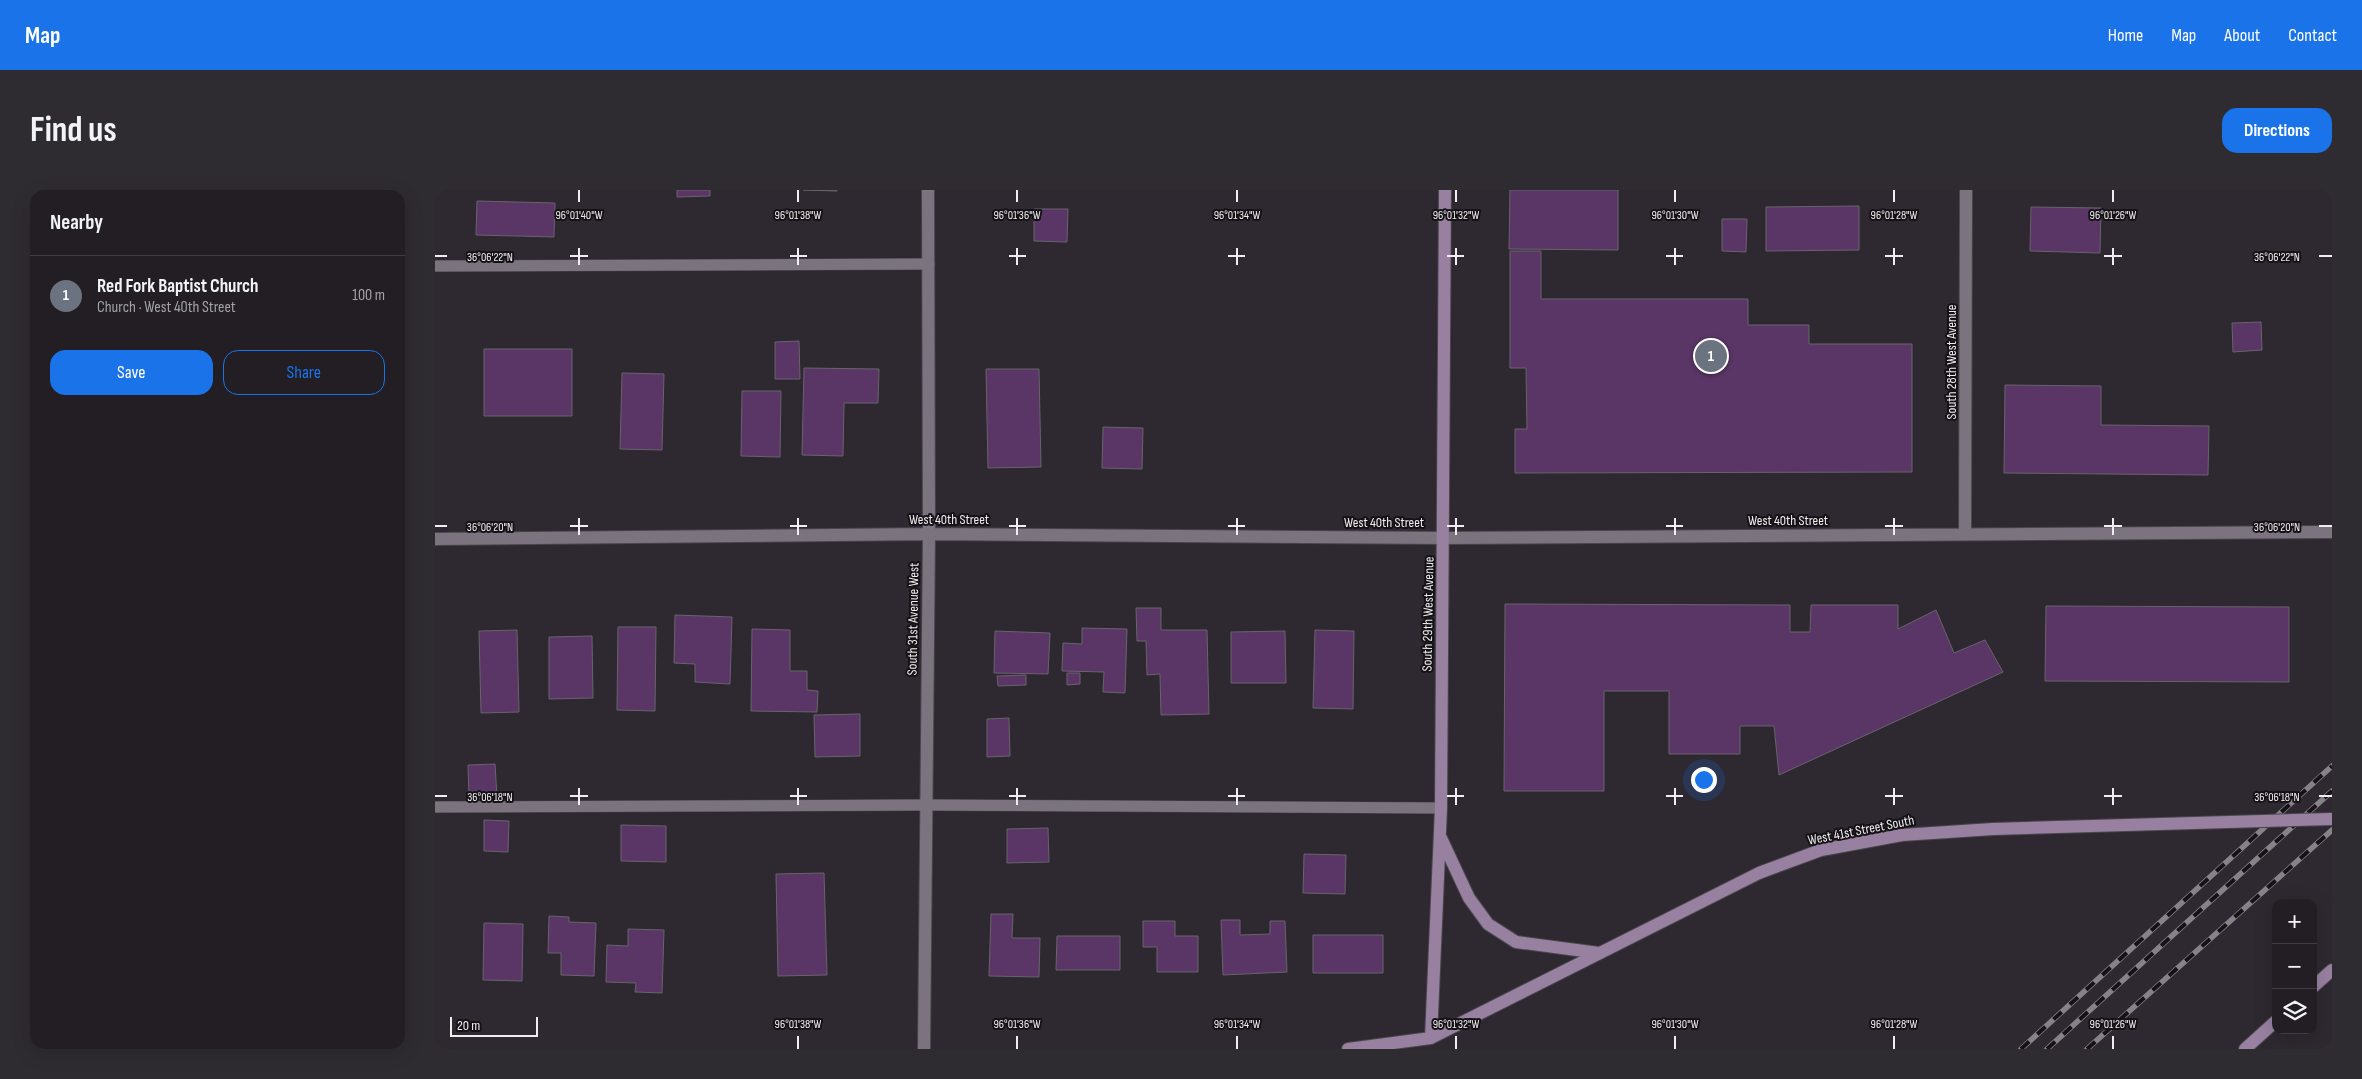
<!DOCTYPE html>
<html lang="en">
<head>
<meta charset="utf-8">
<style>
  body { margin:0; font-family:"Sofia Sans Condensed",sans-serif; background:#2e2b31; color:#f1f3f6 }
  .controls { position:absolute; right:15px; bottom:15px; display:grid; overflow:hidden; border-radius:10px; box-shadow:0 5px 20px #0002 }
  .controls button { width:45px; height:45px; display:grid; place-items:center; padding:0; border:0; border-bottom:1px solid #3f3c41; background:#221e24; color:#f1f3f6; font:25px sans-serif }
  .scale { position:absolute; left:15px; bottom:12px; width:88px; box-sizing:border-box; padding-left:5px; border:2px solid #f0ecf1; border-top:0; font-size:14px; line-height:18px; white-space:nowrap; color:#f0ecf1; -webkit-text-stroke:4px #151216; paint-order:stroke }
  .you { position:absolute; left:1268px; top:589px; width:18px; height:18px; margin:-12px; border:4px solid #fff; border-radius:50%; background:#1a73e8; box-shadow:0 0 0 8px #1a73e833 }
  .badge { display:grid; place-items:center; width:32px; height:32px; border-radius:50%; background:#1a73e8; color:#fff; font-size:16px; font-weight:700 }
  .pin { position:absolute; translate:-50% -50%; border:2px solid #fff; box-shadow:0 1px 5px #0006 }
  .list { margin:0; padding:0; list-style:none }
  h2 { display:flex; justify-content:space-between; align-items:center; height:65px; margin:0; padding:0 20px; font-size:21px }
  h2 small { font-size:16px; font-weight:400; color:#a2a2a6 }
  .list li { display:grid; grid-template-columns:32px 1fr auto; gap:15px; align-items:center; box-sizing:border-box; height:80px; padding:0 20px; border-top:1px solid #3f3c41 }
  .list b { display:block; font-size:19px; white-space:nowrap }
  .list p { margin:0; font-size:16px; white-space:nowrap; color:#a2a2a6 }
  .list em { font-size:16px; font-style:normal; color:#a2a2a6 }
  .actions { display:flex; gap:10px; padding:15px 20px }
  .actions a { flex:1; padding:11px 0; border:1px solid #1a73e8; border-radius:15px; text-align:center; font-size:18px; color:#1a73e8 }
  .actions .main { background:#1a73e8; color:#fff }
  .icon { flex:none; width:28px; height:28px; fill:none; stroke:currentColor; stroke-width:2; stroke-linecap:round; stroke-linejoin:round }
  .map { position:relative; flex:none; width:1897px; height:859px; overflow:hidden; border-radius:15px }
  header { display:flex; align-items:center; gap:30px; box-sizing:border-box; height:70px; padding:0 25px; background:#1a73e8; color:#fff }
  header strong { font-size:24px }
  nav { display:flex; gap:28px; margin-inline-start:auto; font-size:18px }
  .intro { display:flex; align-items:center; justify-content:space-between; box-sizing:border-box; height:120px; padding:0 30px }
  h1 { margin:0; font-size:35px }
  .button { padding:12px 22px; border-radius:15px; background:#1a73e8; color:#fff; font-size:18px; font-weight:700 }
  main { display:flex; gap:30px; padding:0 30px }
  aside { flex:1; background:#221e24; border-radius:15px; box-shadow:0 5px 20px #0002 }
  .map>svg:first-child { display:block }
  .building { fill:#5a3666; stroke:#69636c }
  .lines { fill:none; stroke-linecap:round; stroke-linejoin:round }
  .lane-casing { stroke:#4a464c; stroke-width:12 }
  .street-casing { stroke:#4a464c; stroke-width:14 }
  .secondary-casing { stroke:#4a464c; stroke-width:14 }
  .lane { stroke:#7b747e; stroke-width:11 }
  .street { stroke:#7b747e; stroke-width:12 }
  .secondary { stroke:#9880a1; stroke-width:12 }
  .rail-casing { stroke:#878289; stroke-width:5.5 }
  .rail { stroke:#151216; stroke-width:4; stroke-dasharray:11; stroke-linecap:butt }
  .secondary-bridge-casing { stroke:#4a464c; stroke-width:14; stroke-linecap:butt }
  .secondary-bridge { stroke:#9880a1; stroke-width:12 }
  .ticks { fill:none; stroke:#f0ecf1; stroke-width:2 }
  .labels { text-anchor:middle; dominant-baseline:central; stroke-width:4; stroke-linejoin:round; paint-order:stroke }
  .street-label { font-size:14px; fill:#f0ecf1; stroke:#151216 }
  .ticks-label { font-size:12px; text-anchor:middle; fill:#f0ecf1; stroke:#151216; stroke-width:4; stroke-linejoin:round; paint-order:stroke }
</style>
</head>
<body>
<header>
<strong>Map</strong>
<nav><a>Home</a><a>Map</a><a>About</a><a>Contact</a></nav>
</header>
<div class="intro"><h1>Find us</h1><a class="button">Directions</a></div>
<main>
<aside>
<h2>Nearby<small></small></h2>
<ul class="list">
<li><span class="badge" style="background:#6b7280">1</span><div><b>Red Fork Baptist Church</b><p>Church · West 40th Street</p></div><em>100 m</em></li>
</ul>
<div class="actions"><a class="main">Save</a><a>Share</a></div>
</aside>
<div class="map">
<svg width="1897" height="859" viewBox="0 0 1897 859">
  <rect width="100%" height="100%" fill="#2e2830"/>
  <path class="building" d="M 242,0 L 275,0 L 275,6 L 242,7 Z
    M 368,0 L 402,0 L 402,1 Z
    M 1075,0 L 1183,0 L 1183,60 L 1074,59 Z
    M 42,11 L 120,13 L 119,47 L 41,45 Z
    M 1424,16 L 1424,60 L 1331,61 L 1331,17 Z
    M 1596,17 L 1666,18 L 1665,63 L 1595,61 Z
    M 599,19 L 633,19 L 632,52 L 599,51 Z
    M 1287,29 L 1312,29 L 1311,62 L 1287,61 Z
    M 1075,61 L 1106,61 L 1106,109 L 1313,109 L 1313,135 L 1374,135 L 1374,154 L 1477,154 L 1477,282 L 1080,283 L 1080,239 L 1092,239 L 1091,178 L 1075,178 Z
    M 1826,132 L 1827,160 L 1798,162 L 1797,133 Z
    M 364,151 L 365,189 L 340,189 L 340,152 Z
    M 49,159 L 137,159 L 137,226 L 49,226 Z
    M 369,178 L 444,179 L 443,213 L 409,213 L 408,266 L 367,265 Z
    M 551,179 L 604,179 L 606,277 L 553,278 Z
    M 187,183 L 229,184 L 227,260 L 185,259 Z
    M 1570,195 L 1666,196 L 1666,235 L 1774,236 L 1773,285 L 1569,283 Z
    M 307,201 L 346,201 L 345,267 L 306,266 Z
    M 668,237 L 708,238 L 707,279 L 667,278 Z
    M 1070,414 L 1355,415 L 1355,442 L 1375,442 L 1376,415 L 1463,415 L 1463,439 L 1501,420 L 1519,463 L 1550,450 L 1568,482 L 1344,585 L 1339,536 L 1305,536 L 1305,564 L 1234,564 L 1234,501 L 1169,501 L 1169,601 L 1069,601 Z
    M 1611,416 L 1854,417 L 1854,492 L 1610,491 Z
    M 701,418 L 726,418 L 726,440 L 772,440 L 774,524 L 726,525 L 725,484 L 712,485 L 711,451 L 702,451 Z
    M 240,425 L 297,427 L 295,494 L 260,492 L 260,474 L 239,473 Z
    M 183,437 L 221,437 L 220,521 L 182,520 Z
    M 647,438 L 692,439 L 690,503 L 668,502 L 669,482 L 627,481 L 628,453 L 647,454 Z
    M 317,439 L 355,440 L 355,481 L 372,481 L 372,500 L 383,501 L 382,522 L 316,521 Z
    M 82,440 L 84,522 L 46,523 L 44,441 Z
    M 880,440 L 919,441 L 918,519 L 878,518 Z
    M 560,441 L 615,443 L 613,484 L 559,483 Z
    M 850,441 L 851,493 L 796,493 L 796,442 Z
    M 157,446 L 158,508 L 114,509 L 114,447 Z
    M 632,483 L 645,483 L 645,494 L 632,495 Z
    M 591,485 L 591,495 L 563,496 L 562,486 Z
    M 425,524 L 425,566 L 380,567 L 379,525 Z
    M 574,528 L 575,566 L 552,567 L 552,529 Z
    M 60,574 L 62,607 L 34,609 L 33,575 Z
    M 49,630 L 74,631 L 73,662 L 49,661 Z
    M 186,635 L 231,636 L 231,672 L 186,671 Z
    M 613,638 L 614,672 L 572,673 L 572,639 Z
    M 869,664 L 911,665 L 910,704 L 868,703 Z
    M 389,683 L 392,785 L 343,786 L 341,684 Z
    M 556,724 L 578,724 L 577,748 L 605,748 L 604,787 L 554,786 Z
    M 114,726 L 134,727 L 134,732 L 161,733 L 159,786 L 126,785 L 126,763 L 113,763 Z
    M 786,730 L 805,730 L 805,745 L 835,744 L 835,731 L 850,731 L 852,782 L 788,785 Z
    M 708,731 L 740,731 L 740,746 L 763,746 L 763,782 L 722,782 L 722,757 L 708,757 Z
    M 49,733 L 88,734 L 87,791 L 48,790 Z
    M 193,739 L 229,740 L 227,803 L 200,802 L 201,793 L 171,792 L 172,755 L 193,756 Z
    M 878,745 L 948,745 L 948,783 L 878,783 Z
    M 622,746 L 685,746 L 685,780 L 621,780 Z"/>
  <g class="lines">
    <g class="lane-casing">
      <path id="lane" d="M 0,76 L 494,74
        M 0,617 L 490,615 L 1006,618"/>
    </g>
    <g class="street-casing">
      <path id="street" d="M 1530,344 L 1531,0
        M 0,349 L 494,344 L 1009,348 L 1897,342
        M 489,859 L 494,344 L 493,0"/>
    </g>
    <g class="secondary-casing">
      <path id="secondary" d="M 1006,648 L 1034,708 L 1053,734 L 1081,752 L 1164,763
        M 1878,797 L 1897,780
        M 996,848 L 1006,618 L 1010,0
        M 913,859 L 996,848 L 1324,683 L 1386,660 L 1467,645 L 1558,639
        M 1810,859 L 1841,831"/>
    </g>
    <use href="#lane" class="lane"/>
    <use href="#street" class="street"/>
    <use href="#secondary" class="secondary"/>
    <g class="rail-casing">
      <path id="rail" d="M 1586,859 L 1897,576
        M 1612,859 L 1897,601
        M 1652,859 L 1897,640"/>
    </g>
    <use href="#rail" class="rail"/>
    <g class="secondary-bridge-casing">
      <path id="secondary-bridge" d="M 1558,639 L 1897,629"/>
    </g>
    <use href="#secondary-bridge" class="secondary-bridge"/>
  </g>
  <path class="ticks" d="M 144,0 L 144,12M 363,0 L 363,12M 582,0 L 582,12M 802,0 L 802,12M 1021,0 L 1021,12M 1240,0 L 1240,12M 1459,0 L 1459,12M 1678,0 L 1678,12M 144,58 L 144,75M 363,58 L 363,75M 582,58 L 582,75M 802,58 L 802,75M 1021,58 L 1021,75M 1240,58 L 1240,75M 1459,58 L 1459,75M 1678,58 L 1678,75M 0,66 L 12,66M 135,66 L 153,66M 355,66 L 372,66M 574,66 L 591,66M 793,66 L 810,66M 1012,66 L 1029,66M 1231,66 L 1248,66M 1450,66 L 1468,66M 1669,66 L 1687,66M 1884,66 L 1897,66M 144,328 L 144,345M 363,328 L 363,345M 582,328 L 582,345M 802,328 L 802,345M 1021,328 L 1021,345M 1240,328 L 1240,345M 1459,328 L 1459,345M 1678,328 L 1678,345M 0,336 L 12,336M 135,336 L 153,336M 355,336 L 372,336M 574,336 L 591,336M 793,336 L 810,336M 1012,336 L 1029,336M 1231,336 L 1248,336M 1450,336 L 1468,336M 1669,336 L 1687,336M 1884,336 L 1897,336M 144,598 L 144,615M 363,598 L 363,615M 582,598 L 582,615M 802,598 L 802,615M 1021,598 L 1021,615M 1240,598 L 1240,615M 1459,598 L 1459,615M 1678,598 L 1678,615M 0,606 L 12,606M 135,606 L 153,606M 355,606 L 372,606M 574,606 L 591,606M 793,606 L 810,606M 1012,606 L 1029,606M 1231,606 L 1248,606M 1450,606 L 1468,606M 1669,606 L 1687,606M 1884,606 L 1897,606M 363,846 L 363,859M 582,846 L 582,859M 802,846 L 802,859M 1021,846 L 1021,859M 1240,846 L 1240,859M 1459,846 L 1459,859M 1678,846 L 1678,859"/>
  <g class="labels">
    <g class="street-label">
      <text transform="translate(1516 172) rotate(-90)">South 28th West Avenue</text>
      <text x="514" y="329">West 40th Street</text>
      <text x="1353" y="330">West 40th Street</text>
      <text x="949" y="332">West 40th Street</text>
      <text transform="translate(993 424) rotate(-89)">South 29th West Avenue</text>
      <text transform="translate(478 429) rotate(-89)">South 31st Avenue West</text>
      <text transform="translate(1426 640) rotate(-11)">West 41st Street South</text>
    </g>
  </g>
  <g class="ticks-label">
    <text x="144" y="29">96°01'40"W</text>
    <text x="363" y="29">96°01'38"W</text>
    <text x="582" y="29">96°01'36"W</text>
    <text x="802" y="29">96°01'34"W</text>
    <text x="1021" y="29">96°01'32"W</text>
    <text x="1240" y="29">96°01'30"W</text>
    <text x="1459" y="29">96°01'28"W</text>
    <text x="1678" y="29">96°01'26"W</text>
    <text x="55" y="71">36°06'22"N</text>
    <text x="1842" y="71">36°06'22"N</text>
    <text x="55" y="341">36°06'20"N</text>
    <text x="1842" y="341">36°06'20"N</text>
    <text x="55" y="611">36°06'18"N</text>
    <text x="1842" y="611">36°06'18"N</text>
    <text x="363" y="838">96°01'38"W</text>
    <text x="582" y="838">96°01'36"W</text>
    <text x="802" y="838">96°01'34"W</text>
    <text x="1021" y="838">96°01'32"W</text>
    <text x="1240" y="838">96°01'30"W</text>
    <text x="1459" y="838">96°01'28"W</text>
    <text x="1678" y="838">96°01'26"W</text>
  </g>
</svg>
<div class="controls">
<button>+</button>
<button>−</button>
<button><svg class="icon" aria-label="layers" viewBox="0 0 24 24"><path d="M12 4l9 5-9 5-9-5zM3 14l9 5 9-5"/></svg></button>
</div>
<div class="scale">20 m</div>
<div class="you"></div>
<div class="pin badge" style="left:1276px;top:166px;background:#6b7280">1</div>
</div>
</main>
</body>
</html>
